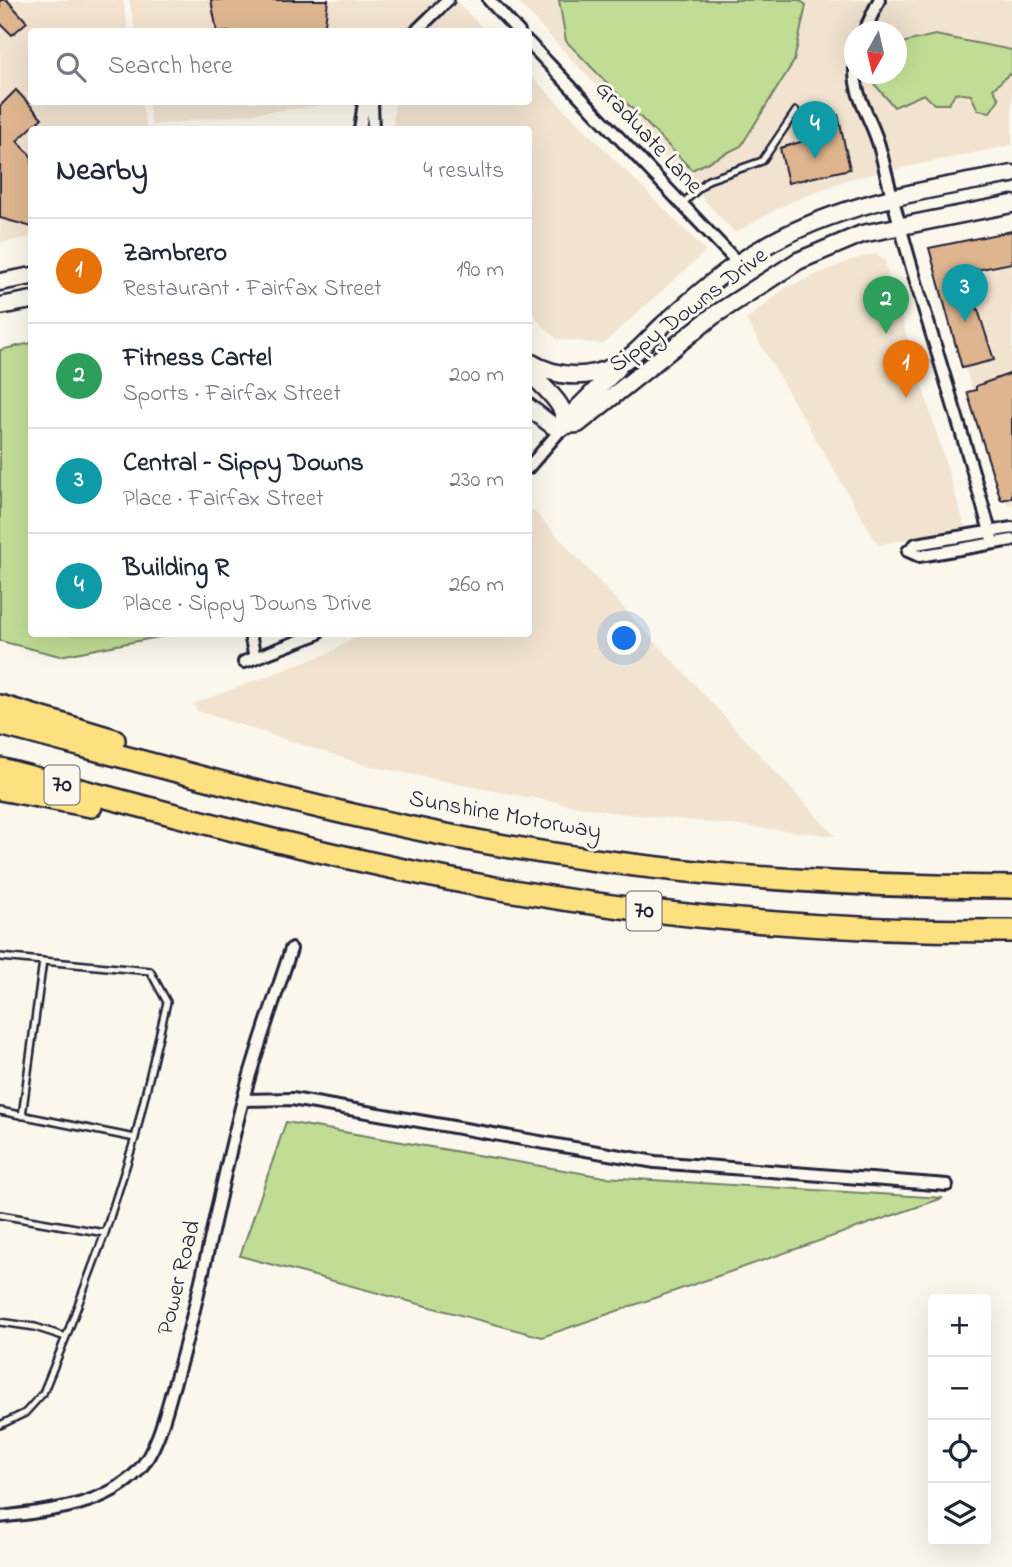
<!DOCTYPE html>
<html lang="en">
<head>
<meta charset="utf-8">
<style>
  body { margin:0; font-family:"Indie Flower",sans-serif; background:#f2f2f3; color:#1f2937 }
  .controls { position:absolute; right:21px; bottom:21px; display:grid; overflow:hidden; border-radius:7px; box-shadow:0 7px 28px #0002 }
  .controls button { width:63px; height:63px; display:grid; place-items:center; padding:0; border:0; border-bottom:2px solid #e0e1e3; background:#fff; color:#1f2937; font:35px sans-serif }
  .compass { position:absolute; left:844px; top:21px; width:63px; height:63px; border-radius:50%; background:#fff; box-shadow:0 7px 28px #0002; rotate:188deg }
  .you { position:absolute; left:625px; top:639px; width:24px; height:24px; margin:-18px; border:5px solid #fff; border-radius:50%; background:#1a73e8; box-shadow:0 0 0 10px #1a73e833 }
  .badge { display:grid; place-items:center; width:46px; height:46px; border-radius:50%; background:#111827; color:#fff; font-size:23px; font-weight:700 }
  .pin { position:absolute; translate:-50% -58px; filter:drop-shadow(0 2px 4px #0008) }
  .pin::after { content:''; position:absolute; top:37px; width:24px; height:21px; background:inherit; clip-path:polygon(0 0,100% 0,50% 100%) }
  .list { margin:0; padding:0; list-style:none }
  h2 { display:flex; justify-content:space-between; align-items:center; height:91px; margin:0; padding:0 28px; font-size:30px }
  h2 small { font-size:23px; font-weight:400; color:#747a83 }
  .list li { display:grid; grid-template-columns:46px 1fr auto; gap:21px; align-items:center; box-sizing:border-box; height:105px; padding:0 28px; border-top:2px solid #e0e1e3 }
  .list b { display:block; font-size:26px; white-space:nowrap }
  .list p { margin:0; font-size:23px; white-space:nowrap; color:#747a83 }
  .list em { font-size:23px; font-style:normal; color:#747a83 }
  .icon { flex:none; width:38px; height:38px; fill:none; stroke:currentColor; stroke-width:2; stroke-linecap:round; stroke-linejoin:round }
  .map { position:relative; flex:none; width:1012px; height:1567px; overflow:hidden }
  .search { position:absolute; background:#fff; box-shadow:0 7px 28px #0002; left:28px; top:28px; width:504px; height:77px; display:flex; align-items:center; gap:18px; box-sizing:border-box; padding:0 24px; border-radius:7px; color:#747a83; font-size:26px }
  .panel { position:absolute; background:#fff; box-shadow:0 7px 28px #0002; left:28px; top:126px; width:504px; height:511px; border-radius:7px }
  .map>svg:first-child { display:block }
  .built { fill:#f2e3d0; fill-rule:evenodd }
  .green { fill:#c1dd95; stroke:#728068; stroke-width:2 }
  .building { fill:#deb58f; stroke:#22223b; stroke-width:2 }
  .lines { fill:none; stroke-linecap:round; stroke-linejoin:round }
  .lane-casing { stroke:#22223b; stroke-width:10 }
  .street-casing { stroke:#22223b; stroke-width:16 }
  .secondary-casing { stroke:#22223b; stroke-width:21 }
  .highway-casing { stroke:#22223b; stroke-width:26 }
  .lane { stroke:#fbf7ec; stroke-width:5 }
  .street { stroke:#fbf7ec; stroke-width:10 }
  .secondary { stroke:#fbf7ec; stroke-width:16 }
  .highway { stroke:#fde080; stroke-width:21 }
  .labels { text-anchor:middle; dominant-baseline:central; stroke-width:6; stroke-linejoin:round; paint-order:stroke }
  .shield { fill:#fbf7ec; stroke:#636270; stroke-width:2 }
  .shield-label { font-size:23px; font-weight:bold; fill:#22223b }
  .street-label { font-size:24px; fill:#22223b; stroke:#fbf7ec }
</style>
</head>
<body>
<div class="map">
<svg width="1012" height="1567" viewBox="0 0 1012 1567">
  <rect width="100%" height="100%" fill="#fbf7ec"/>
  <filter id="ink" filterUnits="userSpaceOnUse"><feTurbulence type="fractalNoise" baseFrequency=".0143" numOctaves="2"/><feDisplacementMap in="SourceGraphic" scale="14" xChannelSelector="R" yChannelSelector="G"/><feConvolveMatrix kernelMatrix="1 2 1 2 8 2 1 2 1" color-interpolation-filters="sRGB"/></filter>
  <g filter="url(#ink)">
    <path class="built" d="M 0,0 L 123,0 L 128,31 L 32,32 L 32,102 L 141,102 L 147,129 L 32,130 L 31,237 L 0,243 Z
      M 129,0 L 454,0 L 486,31 L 135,31 Z
      M 516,0 L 1012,0 L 1012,145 L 849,179 L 784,205 L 735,233 ZM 855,32 L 897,32 L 897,74 L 855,74 Z
      M 529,74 L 706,251 L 603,344 L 556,339 L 529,311 L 528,130 L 393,129 L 395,102 L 528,102 Z
      M 148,102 L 351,102 L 152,125 Z
      M 1012,232 L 1012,507 L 1006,501 L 930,253 L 938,246 Z
      M 875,254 L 884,260 L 965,527 L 878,545 L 746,320 L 785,288 L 851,260 Z
      M 531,508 L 835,836 L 610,812 L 483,789 L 365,765 L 197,711 L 193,704 L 329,653 L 361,634 L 528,634 Z"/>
    <path class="green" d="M 559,0 L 799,0 L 806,5 L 794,61 L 741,146 L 692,170 L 566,41 Z
      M 935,35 L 1012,50 L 1012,76 L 1009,74 L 993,89 L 999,99 L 990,112 L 978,110 L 971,95 L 955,93 L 949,104 L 934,104 L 924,94 L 894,107 L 866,74 L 897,74 L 897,44 Z
      M 31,343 L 32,634 L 174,634 L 60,656 L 0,641 L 0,350 Z
      M 286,1122 L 604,1177 L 943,1198 L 542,1337 L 240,1256 Z"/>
    <path class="building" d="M 0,0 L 7,0 L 27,22 L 12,35 L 0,23 Z
      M 211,0 L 328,0 L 324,32 L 217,32 Z
      M 16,90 L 42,118 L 17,141 L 32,157 L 32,227 L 0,218 L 0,106 Z
      M 838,115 L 850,169 L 788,183 L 780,148 L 811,139 L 808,117 Z
      M 1012,231 L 1012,263 L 966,272 L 994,360 L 962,368 L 929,248 Z
      M 1012,373 L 1012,498 L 1001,500 L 967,392 L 976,390 L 976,386 Z"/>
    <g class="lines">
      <g class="lane-casing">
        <path id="lane" d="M 682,204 L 708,180 L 762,161 L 796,111
          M 0,957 L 150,971 L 167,1002 L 135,1138 L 105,1233 L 66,1337 L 43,1393 L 25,1413 L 0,1425
          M 0,1111 L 135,1138
          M 22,1116 L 43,961
          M 0,1215 L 105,1233
          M 0,1322 L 35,1327 L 66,1337"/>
      </g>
      <g class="street-casing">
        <path id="street" d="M 489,0 L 519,32
          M 415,32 L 448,0
          M 864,32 L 879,0
          M 528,42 L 738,263
          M 855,68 C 854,99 873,120 880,149 C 912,282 958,411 993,543
          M 372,102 L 373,130
          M 360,130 L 364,102
          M 528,468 L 563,427
          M 1012,528 L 916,544 L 908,551 L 919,556 L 1012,540
          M 250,634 L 255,658
          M 244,662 L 317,634
          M 243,1100 L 292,1099 L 655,1162 L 947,1185
          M 0,1517 C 46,1511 104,1507 138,1471 C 160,1446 166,1409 176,1378 C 203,1287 218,1193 243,1100 C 256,1049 275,999 291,949"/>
      </g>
      <g class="secondary-casing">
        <path id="secondary" d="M 0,282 L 32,276
          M 0,306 L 32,300
          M 528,361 C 556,378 585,380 615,366 C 633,358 648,339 663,325 C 687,304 710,282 737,264 C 819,206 915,192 1012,174
          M 528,370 C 540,386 571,406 563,427
          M 528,407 L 553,426 L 578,424 L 713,316 L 798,261 L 862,234 L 1012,204
          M 563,427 L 573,413 L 618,368"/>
      </g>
      <g class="highway-casing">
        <path id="highway" d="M 0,706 L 114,740
          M 0,724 C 167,768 334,816 505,846 C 672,875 842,887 1012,887
          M 0,769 C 164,812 328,858 495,888 C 665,918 839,932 1012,931
          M 0,789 L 91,806"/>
      </g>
      <use href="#lane" class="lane"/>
      <use href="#street" class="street"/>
      <use href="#secondary" class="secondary"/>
      <use href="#highway" class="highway"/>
    </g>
  </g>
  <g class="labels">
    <g class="shield">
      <rect x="44.5" y="765.5" width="35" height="39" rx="5"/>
      <rect x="626.5" y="891.5" width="35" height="39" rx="5"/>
    </g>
    <g class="shield-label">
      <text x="62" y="785">70</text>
      <text x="644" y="911">70</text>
    </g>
    <g class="street-label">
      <text transform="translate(648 138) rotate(47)">Graduate Lane</text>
      <text transform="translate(689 311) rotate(-37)">Sippy Downs Drive</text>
      <text transform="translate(505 816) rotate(10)">Sunshine Motorway</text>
      <text transform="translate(180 1278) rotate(-76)">Power Road</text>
    </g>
  </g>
</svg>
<div class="controls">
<button>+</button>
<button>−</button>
<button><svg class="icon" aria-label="locate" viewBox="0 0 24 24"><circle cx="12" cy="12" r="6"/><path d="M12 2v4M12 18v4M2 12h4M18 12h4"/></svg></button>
<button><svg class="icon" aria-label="layers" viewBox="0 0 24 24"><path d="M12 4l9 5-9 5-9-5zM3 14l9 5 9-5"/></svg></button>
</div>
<svg class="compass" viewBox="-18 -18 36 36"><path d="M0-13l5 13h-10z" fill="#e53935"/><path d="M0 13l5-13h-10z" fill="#747a83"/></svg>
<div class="you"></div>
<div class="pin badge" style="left:906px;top:398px;background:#e8710a">1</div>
<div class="pin badge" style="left:886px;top:334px;background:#2e9e5b">2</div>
<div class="pin badge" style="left:965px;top:322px;background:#0f9aa8">3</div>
<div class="pin badge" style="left:815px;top:159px;background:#0f9aa8">4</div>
<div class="search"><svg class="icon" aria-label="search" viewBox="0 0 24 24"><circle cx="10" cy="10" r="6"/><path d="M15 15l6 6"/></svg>Search here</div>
<section class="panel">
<h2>Nearby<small>4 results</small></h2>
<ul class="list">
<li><span class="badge" style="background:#e8710a">1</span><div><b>Zambrero</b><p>Restaurant · Fairfax Street</p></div><em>190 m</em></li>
<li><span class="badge" style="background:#2e9e5b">2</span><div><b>Fitness Cartel</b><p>Sports · Fairfax Street</p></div><em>200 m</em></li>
<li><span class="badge" style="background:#0f9aa8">3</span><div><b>Central – Sippy Downs</b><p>Place · Fairfax Street</p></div><em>230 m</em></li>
<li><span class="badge" style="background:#0f9aa8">4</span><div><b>Building R</b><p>Place · Sippy Downs Drive</p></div><em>260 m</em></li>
</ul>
</section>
</div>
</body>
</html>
